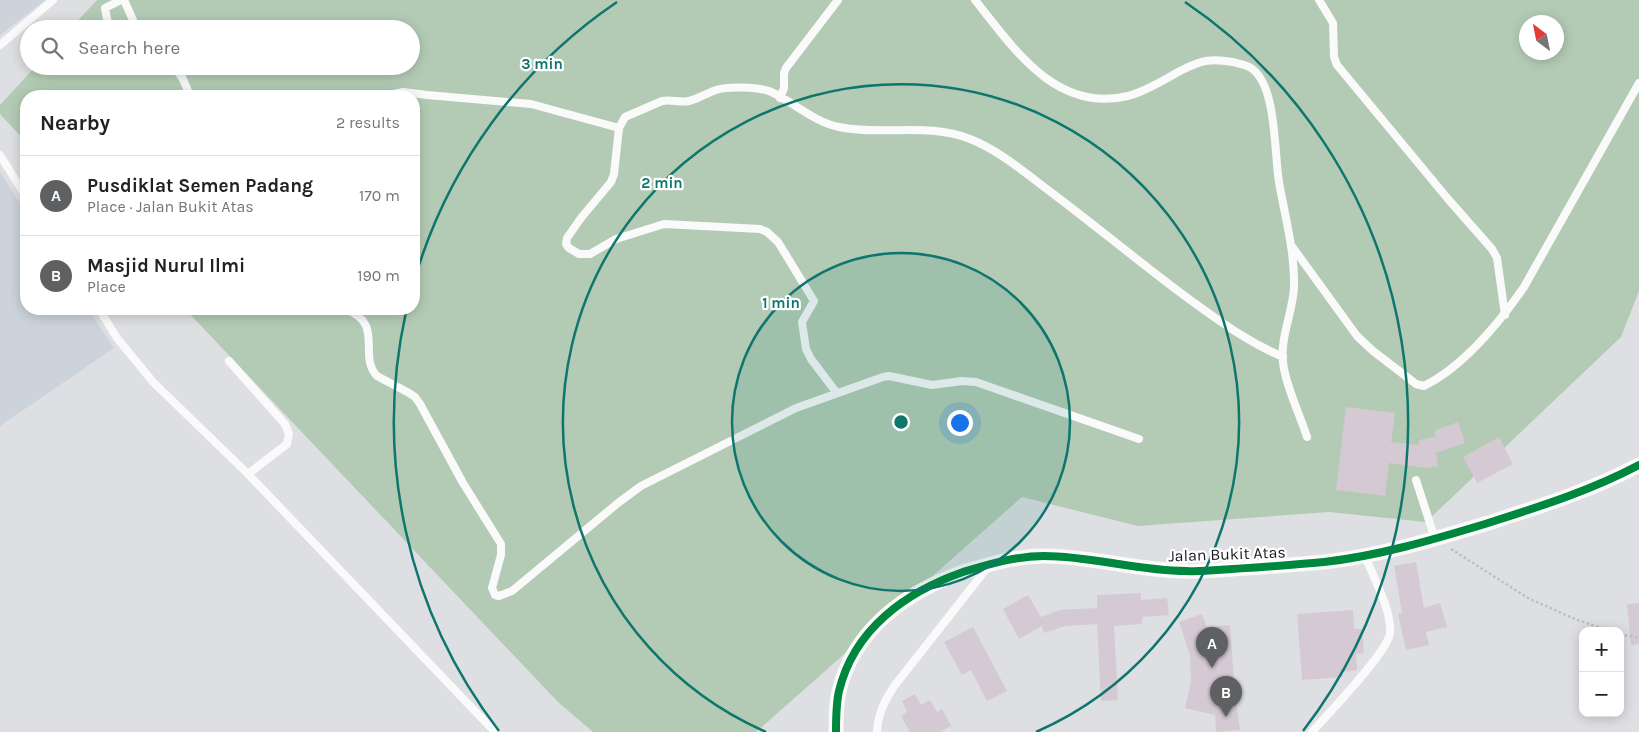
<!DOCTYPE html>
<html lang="en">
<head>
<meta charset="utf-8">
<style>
  body { margin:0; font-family:Karla,sans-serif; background:#f6f6f6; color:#222 }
  .controls { position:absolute; right:15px; bottom:15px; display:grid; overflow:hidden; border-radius:10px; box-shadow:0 2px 12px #0003 }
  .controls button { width:45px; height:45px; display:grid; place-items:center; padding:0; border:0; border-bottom:1px solid #e0e0e0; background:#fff; color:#222; font:25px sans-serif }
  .compass { position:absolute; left:1519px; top:15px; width:45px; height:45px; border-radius:50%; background:#fff; box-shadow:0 2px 12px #0003; rotate:328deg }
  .you { position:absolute; left:959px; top:422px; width:18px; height:18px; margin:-12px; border:4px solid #fff; border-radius:50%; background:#1a73e8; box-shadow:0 0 0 8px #1a73e833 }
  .badge { display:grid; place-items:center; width:32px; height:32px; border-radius:50%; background:#5e6062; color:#fff; font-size:16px; font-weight:700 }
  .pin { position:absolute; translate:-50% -41px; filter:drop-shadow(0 1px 2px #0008) }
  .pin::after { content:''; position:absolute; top:26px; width:18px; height:15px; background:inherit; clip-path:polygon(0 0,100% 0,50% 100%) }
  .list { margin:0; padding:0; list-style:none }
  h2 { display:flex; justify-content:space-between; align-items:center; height:65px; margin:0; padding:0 20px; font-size:21px }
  h2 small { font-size:16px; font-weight:400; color:#767676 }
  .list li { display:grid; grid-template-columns:32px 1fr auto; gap:15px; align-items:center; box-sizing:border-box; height:80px; padding:0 20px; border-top:1px solid #e0e0e0 }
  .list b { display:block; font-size:19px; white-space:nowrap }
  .list p { margin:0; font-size:16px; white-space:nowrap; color:#767676 }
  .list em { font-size:16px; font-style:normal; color:#767676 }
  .icon { flex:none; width:28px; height:28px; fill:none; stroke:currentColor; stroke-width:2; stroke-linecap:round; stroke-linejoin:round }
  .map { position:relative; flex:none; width:1639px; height:732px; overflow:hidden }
  .search { position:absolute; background:#fff; box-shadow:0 2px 12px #0003; left:20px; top:20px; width:400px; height:55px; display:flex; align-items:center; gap:12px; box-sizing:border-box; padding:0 18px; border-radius:28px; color:#767676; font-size:19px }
  .panel { position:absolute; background:#fff; box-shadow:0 2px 12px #0003; left:20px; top:90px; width:400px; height:225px; border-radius:20px }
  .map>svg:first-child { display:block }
  .built { fill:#cdd3db }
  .green { fill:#b3cbb4; fill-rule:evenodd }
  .building { fill:#d5cad3 }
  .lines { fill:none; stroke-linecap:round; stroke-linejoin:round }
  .path { stroke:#bebfc0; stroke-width:2.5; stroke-dasharray:2.5 2.5; stroke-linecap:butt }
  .service { stroke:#fafafb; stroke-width:8 }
  .minor { stroke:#fafafb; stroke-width:15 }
  .cycleway-casing { stroke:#fff; stroke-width:11 }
  .cycleway { stroke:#00873e; stroke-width:8 }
  .ring { fill:none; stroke:#0f766e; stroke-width:2.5 }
  .labels { text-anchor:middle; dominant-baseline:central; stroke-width:4.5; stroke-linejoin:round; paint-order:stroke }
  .street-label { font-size:16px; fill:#191b1d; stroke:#fff }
  .centre { fill:#0f766e; stroke:#fff; stroke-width:2.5 }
  .ring-label { font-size:15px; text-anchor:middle; font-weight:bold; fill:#0f766e; stroke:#fff; stroke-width:4.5; stroke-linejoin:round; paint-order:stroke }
</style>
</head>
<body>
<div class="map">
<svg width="1639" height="732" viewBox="0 0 1639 732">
  <rect width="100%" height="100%" fill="#dddfe2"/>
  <path class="built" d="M 0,0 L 45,0 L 0,35 Z
    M 0,172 L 26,213 L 26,309 L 88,309 L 114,348 L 0,426 Z"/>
  <path class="green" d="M 97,0 L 1639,0 L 1639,291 L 1621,337 L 1426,522 L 1329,512 L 1138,526 L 1022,497 L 756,732 L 593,732 L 558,702 L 185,309 L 414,309 L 414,96 L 26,96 L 26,142 L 0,114 L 0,105 L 36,66 L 411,66 L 411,29 L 70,29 ZM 1526,22 L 1556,22 L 1556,52 L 1526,52 Z"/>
  <path class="building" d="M 1346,407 L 1395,413 L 1391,442 L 1419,445 L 1419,440 L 1436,437 L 1434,431 L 1458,422 L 1465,443 L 1436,453 L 1438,466 L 1427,468 L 1389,463 L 1385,496 L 1336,490 Z
    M 1499,437 L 1513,464 L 1477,483 L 1463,457 Z
    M 1416,562 L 1424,608 L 1440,603 L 1447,627 L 1426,632 L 1429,645 L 1406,650 L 1398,614 L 1402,613 L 1394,566 Z
    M 1141,593 L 1141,600 L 1167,598 L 1169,615 L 1142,617 L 1142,624 L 1114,626 L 1118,700 L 1101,701 L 1097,624 L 1065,626 L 1044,633 L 1042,626 L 1019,639 L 1003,609 L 1028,595 L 1041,617 L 1060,610 L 1097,608 L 1097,595 Z
    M 1639,603 L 1639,644 L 1631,645 L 1627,604 Z
    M 1353,610 L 1354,629 L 1362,629 L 1364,653 L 1356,654 L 1357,670 L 1343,672 L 1343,677 L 1302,680 L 1297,614 Z
    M 1202,614 L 1207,627 L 1230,625 L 1235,694 L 1240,730 L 1216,732 L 1215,715 L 1185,708 L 1191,682 L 1190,655 L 1179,622 Z
    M 973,627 L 1007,691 L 987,701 L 971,670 L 962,675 L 944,642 Z
    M 915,694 L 921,705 L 930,700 L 937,712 L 942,709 L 951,726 L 940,732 L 910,732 L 901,716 L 907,712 L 902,701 Z"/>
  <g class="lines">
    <path class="path" d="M 1451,549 L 1528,598 L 1575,619 L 1610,631
      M 1620,634 L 1639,638"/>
    <path class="service" d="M 124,0 L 137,29
      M 975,0 C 1014,49 1056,113 1128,96 C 1147,91 1165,79 1182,70 C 1202,60 1211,58 1233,62 C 1239,64 1245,64 1251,68 C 1277,85 1274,153 1279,182 C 1285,217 1295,252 1294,287 C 1293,312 1280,337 1283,362 C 1285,384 1300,415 1307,437
      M 1319,0 L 1333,23 L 1334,57 L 1337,65 L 1448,199 L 1492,249 L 1497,258 L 1505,315
      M 109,29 L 105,8 L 121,0
      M 0,45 L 53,0
      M 161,66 C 183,69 182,78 190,96
      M 383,96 L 403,92 L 427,95 L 531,104 L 619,128
      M 780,98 L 784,88 L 784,73 L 786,68 L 838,0
      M 0,155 L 26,197
      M 1291,245 L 1357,336 L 1373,351 L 1416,384 L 1424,386 C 1464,366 1499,323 1524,287 L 1639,83
      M 99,309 L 117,338 L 153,382 L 248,474 L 495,732
      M 344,309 C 386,323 357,355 377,376 L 409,393 L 415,397 L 420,404 L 463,483 L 501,544 L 501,555 L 492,588 L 495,595 L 499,596 L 512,591 L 618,503 L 641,486 L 796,408 L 883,377 L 889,376 L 932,385 L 962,381 L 976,382 L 1139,439
      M 229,361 L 285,424 L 289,434 L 287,444 L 248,474
      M 836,392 L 811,359 L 806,349 L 802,322 L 814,301 L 778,242 L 767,232 L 760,229 L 664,224 L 616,239 L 590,254 L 579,254 L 569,248 L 566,244 L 567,238 L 581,218 L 611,182 L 614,174 L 619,128 L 625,117 L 662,101 C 671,99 680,103 689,101 C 698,99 707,93 716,90 C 728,86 757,87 769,91 C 793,101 813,122 839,127 C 883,136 928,122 970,139 C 999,150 1028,175 1052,193 C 1100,229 1145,267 1193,302 C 1222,323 1250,343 1283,357
      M 1416,480 L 1435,539
      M 877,732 C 878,713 885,700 895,685 L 987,568
      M 1312,732 C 1328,714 1388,652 1390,633 C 1392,611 1373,576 1365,556"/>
    <path class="minor" d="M 836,732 C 836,718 836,704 839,691 C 854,629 906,592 963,572 C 990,564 1016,556 1044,556 C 1092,556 1138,571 1186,571 C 1201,572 1217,570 1232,569 C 1262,567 1293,565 1324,562 C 1378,556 1432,540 1485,524 C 1538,507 1590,491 1639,465"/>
    <g class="cycleway-casing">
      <path id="cycleway" d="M 836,732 C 836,718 836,704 839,691 C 854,629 906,592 963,572 C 990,564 1016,556 1044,556 C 1092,556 1138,571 1186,571 C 1201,572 1217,570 1232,569 C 1262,567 1293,565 1324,562 C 1378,556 1432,540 1485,524 C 1538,507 1590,491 1639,465"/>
    </g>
    <use href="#cycleway" class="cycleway"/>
  </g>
  <circle cx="901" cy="422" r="169" fill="#0f766e" fill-opacity=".12"/>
  <g class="ring">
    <circle cx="901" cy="422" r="169"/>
    <path d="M766 732A338 338 0 1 1 1036 732"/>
    <path d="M499 731A507 507 0 0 1 406 312M415 278A507 507 0 0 1 617 2M1185 2A507 507 0 0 1 1303 731"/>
  </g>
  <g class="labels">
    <g class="street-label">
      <text transform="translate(1227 554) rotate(-2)">Jalan Bukit Atas</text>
    </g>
  </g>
  <circle cx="901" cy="422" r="8" class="centre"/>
  <g class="ring-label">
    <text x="542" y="69">3 min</text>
    <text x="662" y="188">2 min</text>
    <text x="781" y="308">1 min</text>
  </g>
</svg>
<div class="controls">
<button>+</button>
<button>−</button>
</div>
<svg class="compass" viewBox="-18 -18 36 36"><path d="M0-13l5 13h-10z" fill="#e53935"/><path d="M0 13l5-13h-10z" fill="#767676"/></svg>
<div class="you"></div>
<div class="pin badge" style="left:1212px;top:668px">A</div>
<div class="pin badge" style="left:1226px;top:717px">B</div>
<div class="search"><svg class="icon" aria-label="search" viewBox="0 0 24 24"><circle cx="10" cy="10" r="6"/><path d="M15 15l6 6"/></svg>Search here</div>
<section class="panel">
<h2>Nearby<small>2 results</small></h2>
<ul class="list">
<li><span class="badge">A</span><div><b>Pusdiklat Semen Padang</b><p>Place · Jalan Bukit Atas</p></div><em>170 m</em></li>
<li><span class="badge">B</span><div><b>Masjid Nurul Ilmi</b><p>Place</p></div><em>190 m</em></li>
</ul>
</section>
</div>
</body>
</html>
